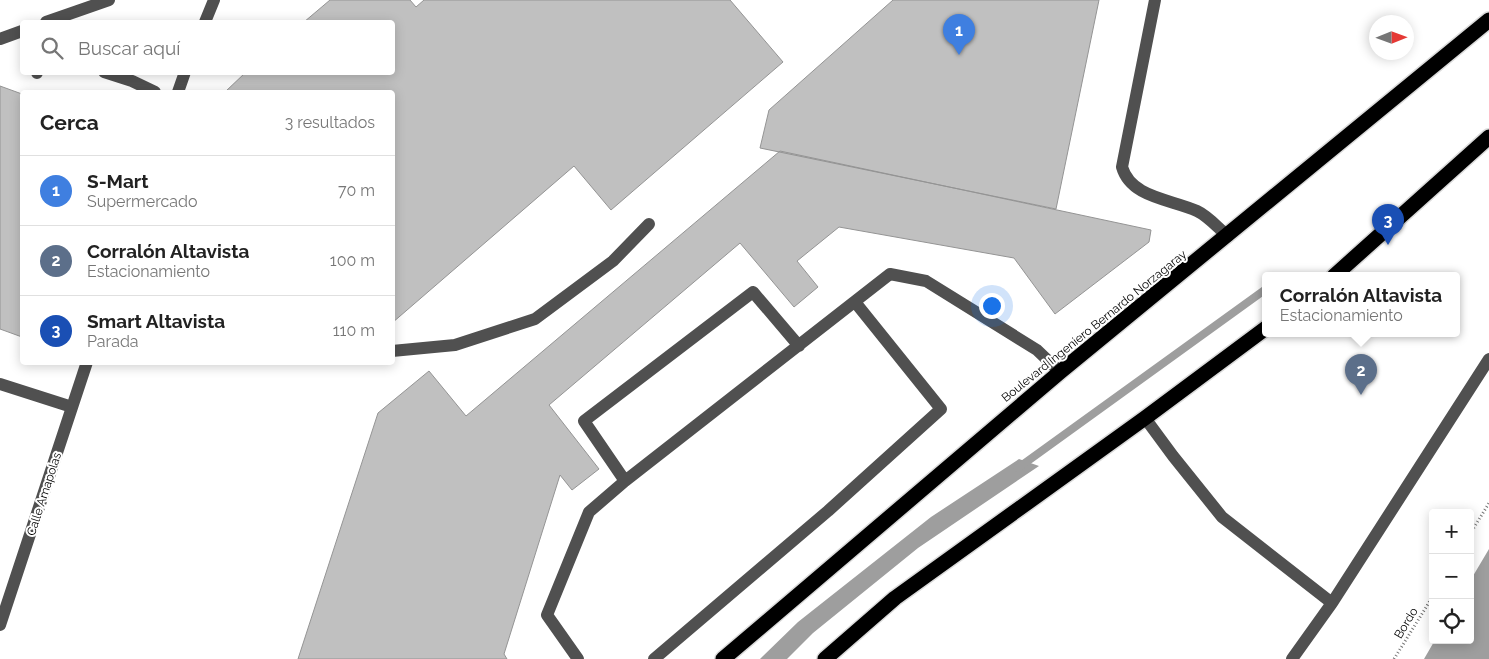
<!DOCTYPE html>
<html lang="es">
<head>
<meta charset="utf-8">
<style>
  body { margin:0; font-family:Raleway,sans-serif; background:#f2f2f2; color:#222 }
  .controls { position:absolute; right:15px; bottom:15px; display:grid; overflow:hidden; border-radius:5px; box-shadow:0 2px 12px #0003 }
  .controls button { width:45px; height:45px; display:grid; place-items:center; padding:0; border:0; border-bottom:1px solid #e0e0e0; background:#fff; color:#222; font:25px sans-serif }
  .compass { position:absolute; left:1369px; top:15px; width:45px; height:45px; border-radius:50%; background:#fff; box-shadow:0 2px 12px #0003; rotate:89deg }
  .you { position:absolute; left:991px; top:305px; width:18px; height:18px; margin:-12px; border:4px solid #fff; border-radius:50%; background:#1a73e8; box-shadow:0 0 0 8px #1a73e833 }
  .badge { display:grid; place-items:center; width:32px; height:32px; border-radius:50%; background:#0b8043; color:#fff; font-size:16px; font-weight:700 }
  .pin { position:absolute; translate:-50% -41px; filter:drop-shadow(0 1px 2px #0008) }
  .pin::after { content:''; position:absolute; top:26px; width:18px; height:15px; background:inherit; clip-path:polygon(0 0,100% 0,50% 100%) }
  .popup { position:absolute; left:1262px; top:272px; width:198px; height:65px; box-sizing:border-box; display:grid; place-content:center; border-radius:5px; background:#fff; filter:drop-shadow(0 1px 4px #0005); font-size:16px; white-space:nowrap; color:#767676 }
  .popup b { font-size:19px; color:#222 }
  .popup::after { content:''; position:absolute; left:50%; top:100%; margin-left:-10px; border:10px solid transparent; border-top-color:#fff }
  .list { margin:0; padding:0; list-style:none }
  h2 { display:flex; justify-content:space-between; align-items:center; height:65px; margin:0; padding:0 20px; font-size:21px }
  h2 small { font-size:16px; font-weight:400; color:#767676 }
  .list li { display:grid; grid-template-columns:32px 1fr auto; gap:15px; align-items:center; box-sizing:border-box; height:70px; padding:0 20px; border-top:1px solid #e0e0e0 }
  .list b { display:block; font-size:19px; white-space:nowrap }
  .list p { margin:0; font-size:16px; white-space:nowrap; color:#767676 }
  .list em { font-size:16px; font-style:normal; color:#767676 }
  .icon { flex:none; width:28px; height:28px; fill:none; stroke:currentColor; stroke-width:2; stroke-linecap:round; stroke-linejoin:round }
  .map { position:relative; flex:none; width:1489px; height:659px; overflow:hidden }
  .search { position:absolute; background:#fff; box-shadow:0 2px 12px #0003; left:20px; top:20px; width:375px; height:55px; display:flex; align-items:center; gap:12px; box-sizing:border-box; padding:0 18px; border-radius:5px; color:#767676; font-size:19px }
  .panel { position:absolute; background:#fff; box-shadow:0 2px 12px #0003; left:20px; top:90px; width:375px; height:275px; border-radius:5px }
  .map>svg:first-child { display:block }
  .water { fill:#9e9e9e }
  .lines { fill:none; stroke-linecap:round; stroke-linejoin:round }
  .stream { stroke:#9e9e9e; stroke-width:8 }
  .building { fill:#c0c0c0; stroke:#949494 }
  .highway-casing { stroke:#dbdbdb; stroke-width:18 }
  .path { stroke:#727272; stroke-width:3; stroke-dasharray:1 2.5; stroke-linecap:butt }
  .minor { stroke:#505050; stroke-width:12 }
  .highway { stroke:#000; stroke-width:15 }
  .labels { text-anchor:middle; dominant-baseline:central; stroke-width:4; stroke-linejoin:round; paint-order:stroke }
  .street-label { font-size:12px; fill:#000; stroke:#fff }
</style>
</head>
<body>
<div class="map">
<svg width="1489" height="659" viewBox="0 0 1489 659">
  <rect width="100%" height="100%" fill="#fff"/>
  <path class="water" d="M 1019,459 L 1039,466 L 918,548 L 813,633 L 787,659 L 760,659 L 798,622 L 931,517 Z
    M 1489,549 L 1489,659 L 1424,659 L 1435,640 L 1470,640 L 1470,581 Z"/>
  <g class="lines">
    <path class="stream" d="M 1018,468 L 1266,289"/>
  </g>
  <path class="building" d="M 330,0 L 410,0 L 416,7 L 424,0 L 730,0 L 783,62 L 611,210 L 574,166 L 392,323 L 392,92 L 225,92 L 246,72 L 392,72 L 392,22 L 304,22 Z
    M 893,0 L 1099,0 L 1056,209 L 760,148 L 769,110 Z
    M 0,86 L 22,94 L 22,337 L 0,329 Z
    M 780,151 L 1151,230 L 1149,242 L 1055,314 L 1014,258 L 839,227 L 797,261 L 818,287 L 794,307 L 740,243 L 549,405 L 599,469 L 572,490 L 560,475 L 504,654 L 507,659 L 298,659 L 378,413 L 429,371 L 466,416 Z"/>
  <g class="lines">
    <g class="highway-casing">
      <path id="highway" d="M 1334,276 L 1489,137
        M 723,659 L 1060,372 L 1489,20
        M 825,659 L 895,598 L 1145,418 L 1266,328"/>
    </g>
    <path class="path" d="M 1470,534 L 1489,503
      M 1394,659 L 1433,596"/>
    <path class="minor" d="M 1155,0 L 1122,167 C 1131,198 1171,199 1197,211 C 1208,216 1218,228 1228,236
      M 46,22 L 109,0
      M 205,22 L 214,0
      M 0,39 L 22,31
      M 104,72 L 132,81 L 155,92
      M 37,73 L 37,72
      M 178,92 L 185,72
      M 392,351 L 455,345 L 535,319 L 613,261 L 649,224
      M 0,384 L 72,407
      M 1145,418 L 1173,456 L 1222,517 L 1332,603
      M 625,481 L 584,421 L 753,292 L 799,346
      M 0,625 L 87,362
      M 578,659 L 547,615 L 589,512 L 625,481 L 890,274 L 926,281 L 1037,350 L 1060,372
      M 654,659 L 828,511 L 941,409 L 855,302
      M 1292,659 L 1332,603 L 1489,359"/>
    <use href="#highway" class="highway"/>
  </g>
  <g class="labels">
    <g class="street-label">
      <text transform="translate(1094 326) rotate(-39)">Boulevard Ingeniero Bernardo Norzagaray</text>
      <text transform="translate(44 494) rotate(-72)">Calle Amapolas</text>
      <text transform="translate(1406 623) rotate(-59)">Bordo</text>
    </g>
  </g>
</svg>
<div class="controls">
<button>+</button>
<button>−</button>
<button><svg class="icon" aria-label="locate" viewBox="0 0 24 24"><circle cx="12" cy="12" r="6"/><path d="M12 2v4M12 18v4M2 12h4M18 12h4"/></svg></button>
</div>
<svg class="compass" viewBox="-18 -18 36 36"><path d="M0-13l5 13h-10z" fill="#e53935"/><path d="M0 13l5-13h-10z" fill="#767676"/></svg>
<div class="you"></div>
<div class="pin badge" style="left:959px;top:55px;background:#3f7fe0">1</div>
<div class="pin badge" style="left:1361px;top:395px;background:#5c6f8a">2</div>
<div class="popup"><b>Corralón Altavista</b>Estacionamiento</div>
<div class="pin badge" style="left:1388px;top:245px;background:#1a4fb4">3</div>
<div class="search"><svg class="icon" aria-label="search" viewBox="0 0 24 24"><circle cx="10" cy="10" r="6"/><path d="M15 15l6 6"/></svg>Buscar aquí</div>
<section class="panel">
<h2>Cerca<small>3 resultados</small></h2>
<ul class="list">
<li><span class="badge" style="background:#3f7fe0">1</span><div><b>S-Mart</b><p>Supermercado</p></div><em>70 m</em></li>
<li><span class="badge" style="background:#5c6f8a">2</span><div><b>Corralón Altavista</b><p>Estacionamiento</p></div><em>100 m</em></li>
<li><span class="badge" style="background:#1a4fb4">3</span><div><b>Smart Altavista</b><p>Parada</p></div><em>110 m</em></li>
</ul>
</section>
</div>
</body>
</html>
